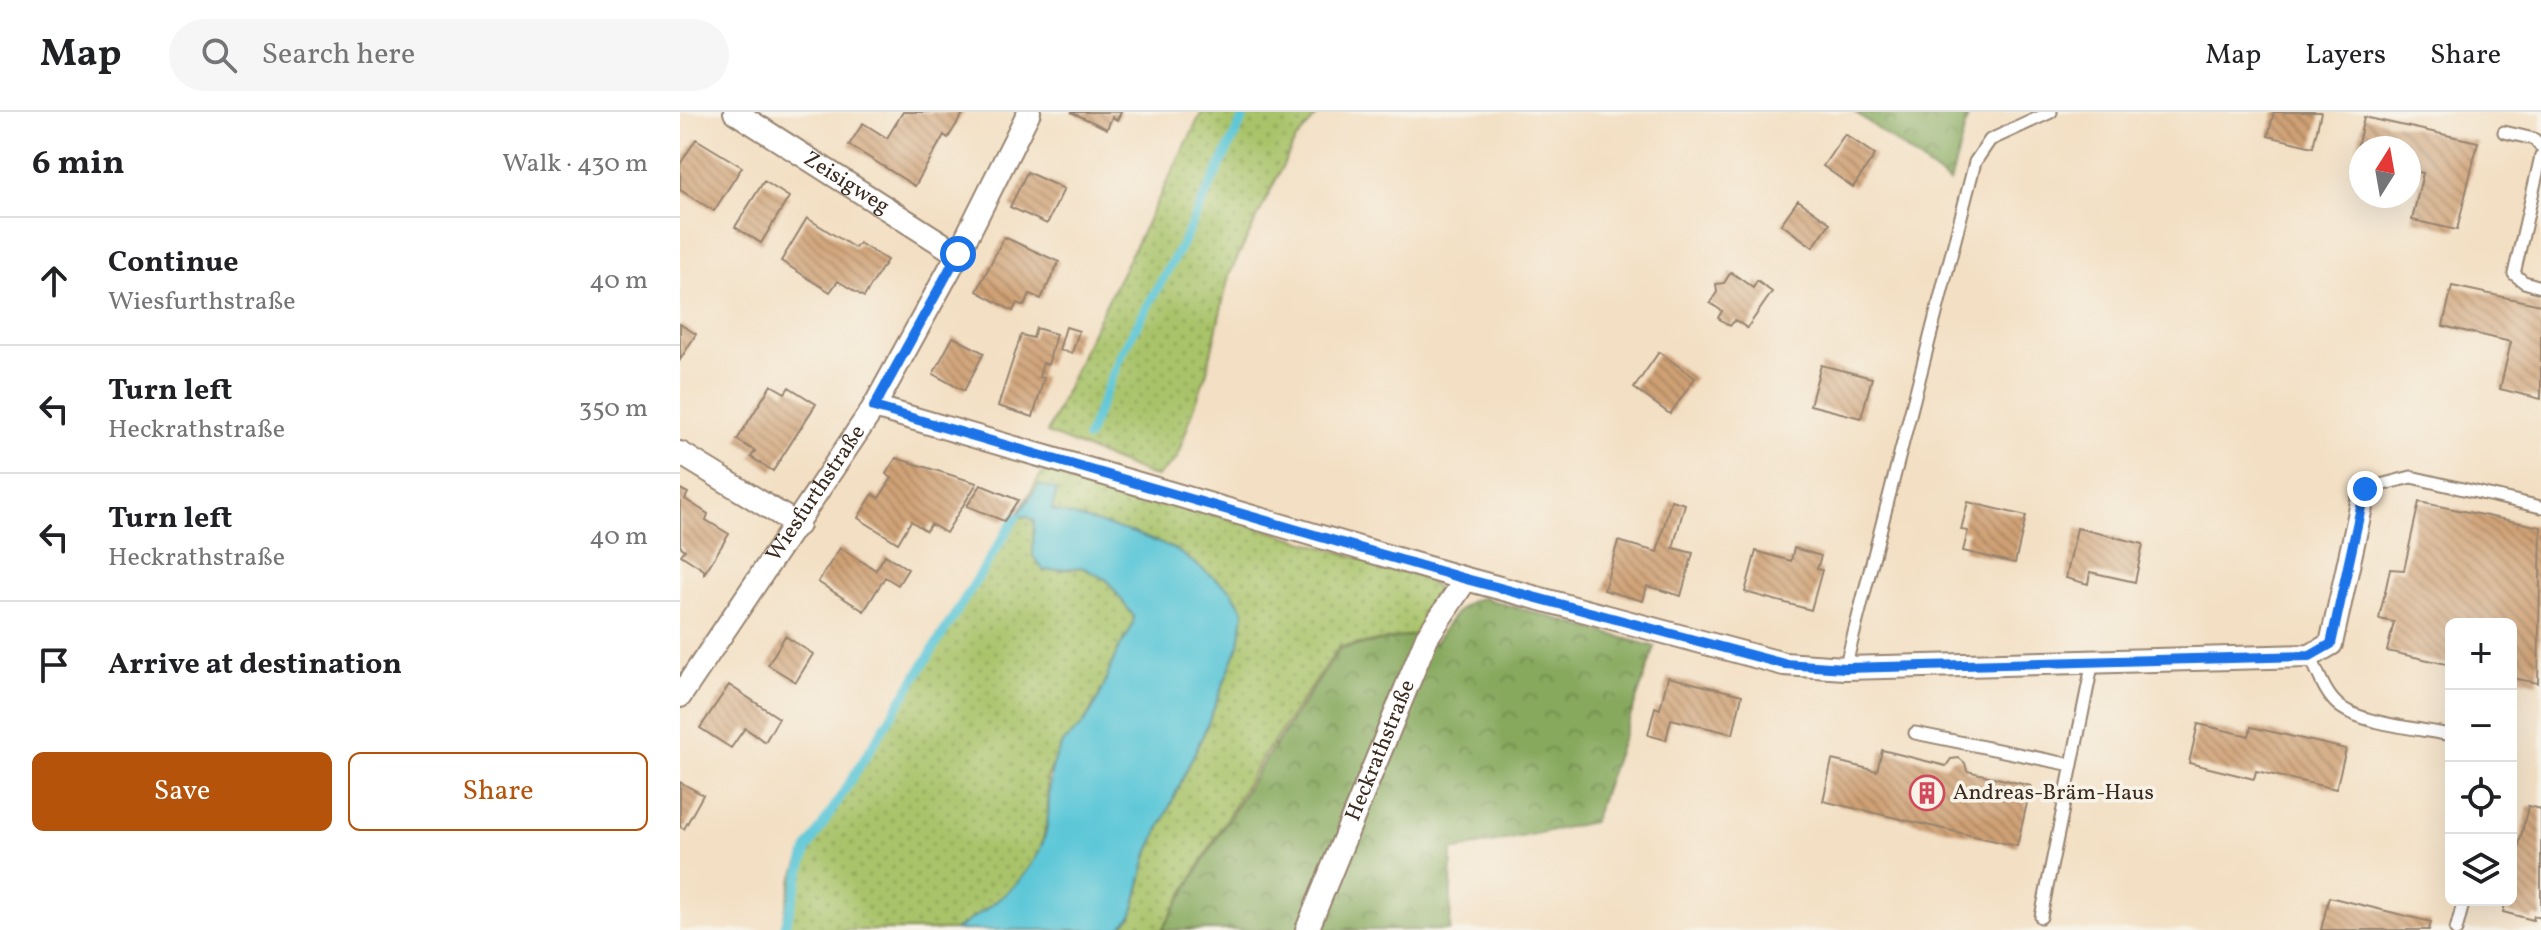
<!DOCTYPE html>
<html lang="en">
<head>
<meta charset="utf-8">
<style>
  body { margin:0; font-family:Vollkorn,serif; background:#f6f6f6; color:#202124 }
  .controls { position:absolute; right:24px; bottom:24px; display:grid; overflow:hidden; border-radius:12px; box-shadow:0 8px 32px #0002 }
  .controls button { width:72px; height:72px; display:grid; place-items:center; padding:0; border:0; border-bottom:2px solid #e0e0e0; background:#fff; color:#202124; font:40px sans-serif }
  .compass { position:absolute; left:1669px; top:24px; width:72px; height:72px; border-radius:50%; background:#fff; box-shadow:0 8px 32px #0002; rotate:11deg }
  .stop { position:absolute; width:24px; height:24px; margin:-18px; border:6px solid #1a73e8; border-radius:50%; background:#fff }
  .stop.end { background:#1a73e8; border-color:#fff; box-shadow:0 2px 8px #0008 }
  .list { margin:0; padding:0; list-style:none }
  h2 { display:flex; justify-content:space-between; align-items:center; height:104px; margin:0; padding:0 32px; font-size:34px }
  h2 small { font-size:26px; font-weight:400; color:#757577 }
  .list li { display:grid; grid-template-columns:52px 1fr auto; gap:24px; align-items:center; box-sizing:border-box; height:128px; padding:0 32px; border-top:2px solid #e0e0e0 }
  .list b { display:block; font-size:30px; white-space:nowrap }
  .list p { margin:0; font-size:26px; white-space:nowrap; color:#757577 }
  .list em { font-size:26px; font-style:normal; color:#757577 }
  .actions { display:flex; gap:16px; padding:24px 32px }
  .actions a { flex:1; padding:18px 0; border:2px solid #b45309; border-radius:12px; text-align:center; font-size:28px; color:#b45309 }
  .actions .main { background:#b45309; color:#fff }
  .icon { flex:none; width:44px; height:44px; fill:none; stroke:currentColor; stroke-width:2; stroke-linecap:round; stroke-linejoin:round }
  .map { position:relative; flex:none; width:1861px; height:818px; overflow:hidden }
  header { display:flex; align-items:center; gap:48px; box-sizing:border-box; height:112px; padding:0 40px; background:#fff; border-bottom:2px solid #e0e0e0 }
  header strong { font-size:38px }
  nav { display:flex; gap:44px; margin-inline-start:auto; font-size:28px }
  .search { width:560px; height:72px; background:#f6f6f6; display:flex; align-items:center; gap:20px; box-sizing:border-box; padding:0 28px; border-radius:44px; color:#757577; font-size:30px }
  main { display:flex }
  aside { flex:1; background:#fff }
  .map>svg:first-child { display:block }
  .grass { fill:url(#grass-dots); stroke:#727644; stroke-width:2 }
  .forest { fill:url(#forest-crowns); stroke:#606a3e; stroke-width:2 }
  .water { fill:#5dc7d8; stroke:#4c787b; stroke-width:2 }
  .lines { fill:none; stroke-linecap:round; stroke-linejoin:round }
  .stream { stroke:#5dc7d8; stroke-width:9 }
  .building { fill:url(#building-back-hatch) }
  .service-casing { stroke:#978470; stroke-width:15 }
  .minor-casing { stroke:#978470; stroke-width:26 }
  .service { stroke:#fff; stroke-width:11 }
  .minor { stroke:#fff; stroke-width:22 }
  .route { stroke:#1a73e8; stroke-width:10 }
  .labels { text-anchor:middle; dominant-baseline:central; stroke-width:7; stroke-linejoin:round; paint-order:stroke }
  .street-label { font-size:22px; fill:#3b2a1e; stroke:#f7f3e8 }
  .poi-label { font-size:22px; fill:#3b2a1e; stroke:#f7f3e8; text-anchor:start }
</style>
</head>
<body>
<header>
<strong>Map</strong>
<div class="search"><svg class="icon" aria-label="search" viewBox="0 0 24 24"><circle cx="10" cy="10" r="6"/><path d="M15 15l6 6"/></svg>Search here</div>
<nav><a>Map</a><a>Layers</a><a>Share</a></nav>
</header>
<main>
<aside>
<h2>6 min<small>Walk · 430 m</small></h2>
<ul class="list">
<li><svg class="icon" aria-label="ahead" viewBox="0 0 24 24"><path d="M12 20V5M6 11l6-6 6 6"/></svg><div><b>Continue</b><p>Wiesfurthstraße</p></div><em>40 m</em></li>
<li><svg class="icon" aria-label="left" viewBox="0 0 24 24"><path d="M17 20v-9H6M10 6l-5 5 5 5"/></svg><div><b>Turn left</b><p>Heckrathstraße</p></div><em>350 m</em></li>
<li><svg class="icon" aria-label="left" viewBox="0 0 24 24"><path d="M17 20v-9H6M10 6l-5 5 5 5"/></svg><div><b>Turn left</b><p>Heckrathstraße</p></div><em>40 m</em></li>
<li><svg class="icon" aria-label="arrive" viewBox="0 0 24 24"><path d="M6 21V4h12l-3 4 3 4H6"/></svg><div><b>Arrive at destination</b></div></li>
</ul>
<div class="actions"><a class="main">Save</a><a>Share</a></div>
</aside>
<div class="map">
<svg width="1861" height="818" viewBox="0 0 1861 818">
  <defs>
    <pattern id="grass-dots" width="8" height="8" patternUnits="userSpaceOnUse" patternTransform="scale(2)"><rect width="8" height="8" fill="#a8c369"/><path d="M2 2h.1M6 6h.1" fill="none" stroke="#8a9f56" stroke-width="1.8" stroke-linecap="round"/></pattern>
    <pattern id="forest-crowns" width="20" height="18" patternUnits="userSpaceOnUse" patternTransform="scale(2)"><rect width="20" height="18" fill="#86a95d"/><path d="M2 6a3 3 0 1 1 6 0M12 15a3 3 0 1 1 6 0" fill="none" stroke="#6f8a4c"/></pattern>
    <pattern id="building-back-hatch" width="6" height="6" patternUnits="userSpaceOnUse" patternTransform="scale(2)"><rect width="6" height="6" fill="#cfa074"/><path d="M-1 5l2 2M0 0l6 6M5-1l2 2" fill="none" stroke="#a9835f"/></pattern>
  </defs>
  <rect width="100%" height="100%" fill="#f7f3e8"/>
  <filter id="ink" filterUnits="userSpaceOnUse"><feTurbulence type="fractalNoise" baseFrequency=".0125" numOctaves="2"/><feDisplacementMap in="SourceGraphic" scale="16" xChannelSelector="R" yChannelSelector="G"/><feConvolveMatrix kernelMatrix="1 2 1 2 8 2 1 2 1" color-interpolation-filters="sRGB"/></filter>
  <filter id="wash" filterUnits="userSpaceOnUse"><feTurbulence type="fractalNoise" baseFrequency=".006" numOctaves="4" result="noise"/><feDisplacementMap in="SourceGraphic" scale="32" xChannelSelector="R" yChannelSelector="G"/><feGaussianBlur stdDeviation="1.8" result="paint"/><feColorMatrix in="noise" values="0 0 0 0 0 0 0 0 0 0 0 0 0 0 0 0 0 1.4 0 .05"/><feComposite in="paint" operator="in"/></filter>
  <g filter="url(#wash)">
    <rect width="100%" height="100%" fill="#f3dfc3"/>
    <path class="grass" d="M 522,0 L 640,0 L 615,29 L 549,163 L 527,259 L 496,348 L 476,365 L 367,321 L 411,222 Z
      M 370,353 L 739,464 L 756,475 L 759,486 L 734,523 L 659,535 L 577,654 L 482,818 L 438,818 L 452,804 L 468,741 L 526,616 L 559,532 L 411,411 L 372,398 L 337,405 L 347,404 L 354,409 L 353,444 L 381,458 L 402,455 L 427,468 L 454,505 L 452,521 L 437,539 L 428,567 L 403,613 L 382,632 L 367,666 L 368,707 L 359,743 L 330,781 L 275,818 L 101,818 L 112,769 L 125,737 L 282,497 L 360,364 Z"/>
    <path class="forest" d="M 1175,0 L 1289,0 L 1270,71 Z
      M 803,486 L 975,535 L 913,710 L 772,739 L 770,818 L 482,818 L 580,655 L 660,537 L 734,523 L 754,532 C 767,514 779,488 803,486 Z"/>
    <path class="water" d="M 359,373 L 377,378 L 372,398 L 454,421 L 496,438 L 551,478 L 564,500 L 559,532 L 526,616 L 468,741 L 452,804 L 438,818 L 275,818 C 317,790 364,761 368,705 C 370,679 367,659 381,634 C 385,626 396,621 402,613 C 419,593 426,566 436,542 C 443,527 452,522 454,505 L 427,468 L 402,455 L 364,459 L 353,444 L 354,409 L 347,404 L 336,405 Z"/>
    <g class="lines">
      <path class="stream" d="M 407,326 L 442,240 L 502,132 L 566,0
        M 104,818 L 127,738 L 336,405"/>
    </g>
    <g id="blocks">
      <path class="building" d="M 223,0 L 284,0 L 268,26 L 264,23 L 235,74 L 169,33 L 183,11 L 207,26 Z
        M 391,0 L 441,0 L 437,8 L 432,5 L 427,17 Z
        M 1594,0 L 1641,0 L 1633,35 L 1588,24 Z
        M 1684,5 L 1798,30 L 1777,118 L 1732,108 L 1743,61 L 1729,58 L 1729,36 L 1681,36 L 1681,46 L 1675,45 Z
        M 1165,22 L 1195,43 L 1173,75 L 1143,54 Z
        M 16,27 L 62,55 L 34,99 L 0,78 L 0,52 Z
        M 347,60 L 384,77 L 367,112 L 330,95 Z
        M 84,69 L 109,85 L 81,131 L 55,115 Z
        M 1118,88 L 1150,111 L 1133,135 L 1101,112 Z
        M 127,106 L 175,136 L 179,131 L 207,148 L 184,185 L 158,169 L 150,180 L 101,149 Z
        M 324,125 L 379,150 L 361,187 L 350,182 L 344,194 L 337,191 L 333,199 L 297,179 Z
        M 1051,160 L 1073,176 L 1077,169 L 1092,180 L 1067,216 L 1055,208 L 1050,214 L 1038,206 L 1042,199 L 1030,191 L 1037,180 L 1036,172 L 1044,171 Z
        M 1772,174 L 1861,193 L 1861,287 L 1820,277 L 1831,230 L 1763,214 Z
        M 0,212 L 16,222 L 0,248 Z
        M 386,215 L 399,219 L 392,241 L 379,238 Z
        M 356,216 L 376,222 L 368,253 L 363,251 L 359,265 L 364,266 L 353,305 L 318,294 L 341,223 L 353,226 Z
        M 273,225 L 304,241 L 284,279 L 253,262 Z
        M 979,240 L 1015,266 L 990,302 L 954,276 Z
        M 1141,253 L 1192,266 L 1181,306 L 1130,293 Z
        M 91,273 L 105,281 L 109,275 L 136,292 L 93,359 L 71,345 L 75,339 L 57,328 Z
        M 216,346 L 297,371 L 266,421 L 251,412 L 246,419 L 231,409 L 218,431 L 178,406 L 193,382 L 199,386 L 212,366 L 206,362 Z
        M 301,373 L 338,388 L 324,409 L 287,394 Z
        M 0,377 L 8,381 L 5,387 L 28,402 L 26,408 L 49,422 L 24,462 L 24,458 L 1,443 L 5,438 L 0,434 Z
        M 991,388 L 1005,392 L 993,436 L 1013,441 L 1001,484 L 967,474 L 963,489 L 924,478 L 938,429 L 977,440 Z
        M 1288,390 L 1346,404 L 1335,451 L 1283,439 L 1288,419 L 1281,418 Z
        M 1739,390 L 1861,415 L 1858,571 L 1831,566 L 1831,512 L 1771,512 L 1771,553 L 1707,539 L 1714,510 L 1699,507 L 1710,457 L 1724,458 Z
        M 1397,416 L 1463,432 L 1455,470 L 1410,460 L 1408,472 L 1386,466 Z
        M 160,436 L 196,458 L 205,443 L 228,457 L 218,473 L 205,465 L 184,499 L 138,470 Z
        M 1114,436 L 1141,444 L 1137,457 L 1142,458 L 1131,498 L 1065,480 L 1076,439 L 1111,449 Z
        M 105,524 L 133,542 L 116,570 L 88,553 Z
        M 988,565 L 1062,583 L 1053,622 L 991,607 L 986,628 L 968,623 L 975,595 L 980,597 Z
        M 49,573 L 99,606 L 85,630 L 65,616 L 51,636 L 20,616 Z
        M 1518,612 L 1569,624 L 1571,615 L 1666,637 L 1656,677 L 1576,659 L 1574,667 L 1509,651 Z
        M 1202,638 L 1266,654 L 1271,647 L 1279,646 L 1285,651 L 1287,659 L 1351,674 L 1337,734 L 1143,689 L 1152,648 L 1197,659 Z
        M 0,670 L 23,683 L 4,717 L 0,715 Z
        M 1848,694 L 1861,697 L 1861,806 L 1854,804 L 1853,808 L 1823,800 L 1826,788 L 1831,788 L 1831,767 Z
        M 1649,785 L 1751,810 L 1749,818 L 1641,818 Z"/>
    </g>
  </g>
  <g filter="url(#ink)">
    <use href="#blocks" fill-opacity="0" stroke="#978470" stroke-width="2"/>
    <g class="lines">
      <g class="service-casing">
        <path id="service" d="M 1824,20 L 1854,27 L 1861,35
          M 1861,44 L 1834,162 L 1844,170 L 1861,175
          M 1685,377 L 1731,365 L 1861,395
          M 1630,544 C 1638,560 1644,580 1657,592 C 1678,612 1742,617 1771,623
          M 1165,556 L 1295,50 L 1310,28 L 1371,0
          M 1235,621 L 1392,653
          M 1361,805 L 1413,549
          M 1776,818 L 1784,788"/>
      </g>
      <g class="minor-casing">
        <g id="minor">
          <path id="s1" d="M 55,0 L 278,142"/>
          <path d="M 194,295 L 786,467 L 1104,552 L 1165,556 L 1630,544 L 1651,532 L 1685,377"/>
          <path d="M 0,341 L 118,413"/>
          <path id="s2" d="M 0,584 L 194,295 L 278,142 L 349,0"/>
          <path id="s3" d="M 627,818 L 747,525 L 786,467"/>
        </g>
      </g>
      <use href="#service" class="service"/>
      <use href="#minor" class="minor"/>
    </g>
  </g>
  <g class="lines" filter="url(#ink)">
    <path class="route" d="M 278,142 L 194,295 L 786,467 L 1104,552 L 1165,556 L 1630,544 L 1651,532 L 1685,377"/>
  </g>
  <defs>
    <g id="building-ring" transform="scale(1.8)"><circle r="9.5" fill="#f7f3e8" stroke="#d1495b" stroke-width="1.5"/><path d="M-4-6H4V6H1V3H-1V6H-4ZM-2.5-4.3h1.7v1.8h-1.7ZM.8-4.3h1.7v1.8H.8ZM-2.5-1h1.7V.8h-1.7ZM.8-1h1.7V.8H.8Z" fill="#d1495b"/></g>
  </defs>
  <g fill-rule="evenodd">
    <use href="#building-ring" x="1247" y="681"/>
  </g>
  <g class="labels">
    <g class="street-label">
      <text stroke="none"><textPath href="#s1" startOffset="132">Zeisigweg</textPath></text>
      <text stroke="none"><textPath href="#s2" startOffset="244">Wiesfurthstraße</textPath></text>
      <text stroke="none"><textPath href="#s3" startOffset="194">Heckrathstraße</textPath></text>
    </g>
    <g class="poi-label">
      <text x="1273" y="681">Andreas-Bräm-Haus</text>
    </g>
  </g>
</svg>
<div class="controls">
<button>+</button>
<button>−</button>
<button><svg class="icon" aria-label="locate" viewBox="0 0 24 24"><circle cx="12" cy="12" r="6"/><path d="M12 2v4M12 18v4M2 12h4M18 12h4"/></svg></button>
<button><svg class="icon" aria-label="layers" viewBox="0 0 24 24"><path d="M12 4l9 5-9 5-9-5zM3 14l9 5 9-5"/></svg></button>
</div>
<svg class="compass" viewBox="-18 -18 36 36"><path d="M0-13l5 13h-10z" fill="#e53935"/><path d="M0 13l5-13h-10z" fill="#757577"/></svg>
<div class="stop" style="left:278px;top:142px"></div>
<div class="stop end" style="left:1685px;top:377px"></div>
</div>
</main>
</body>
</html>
